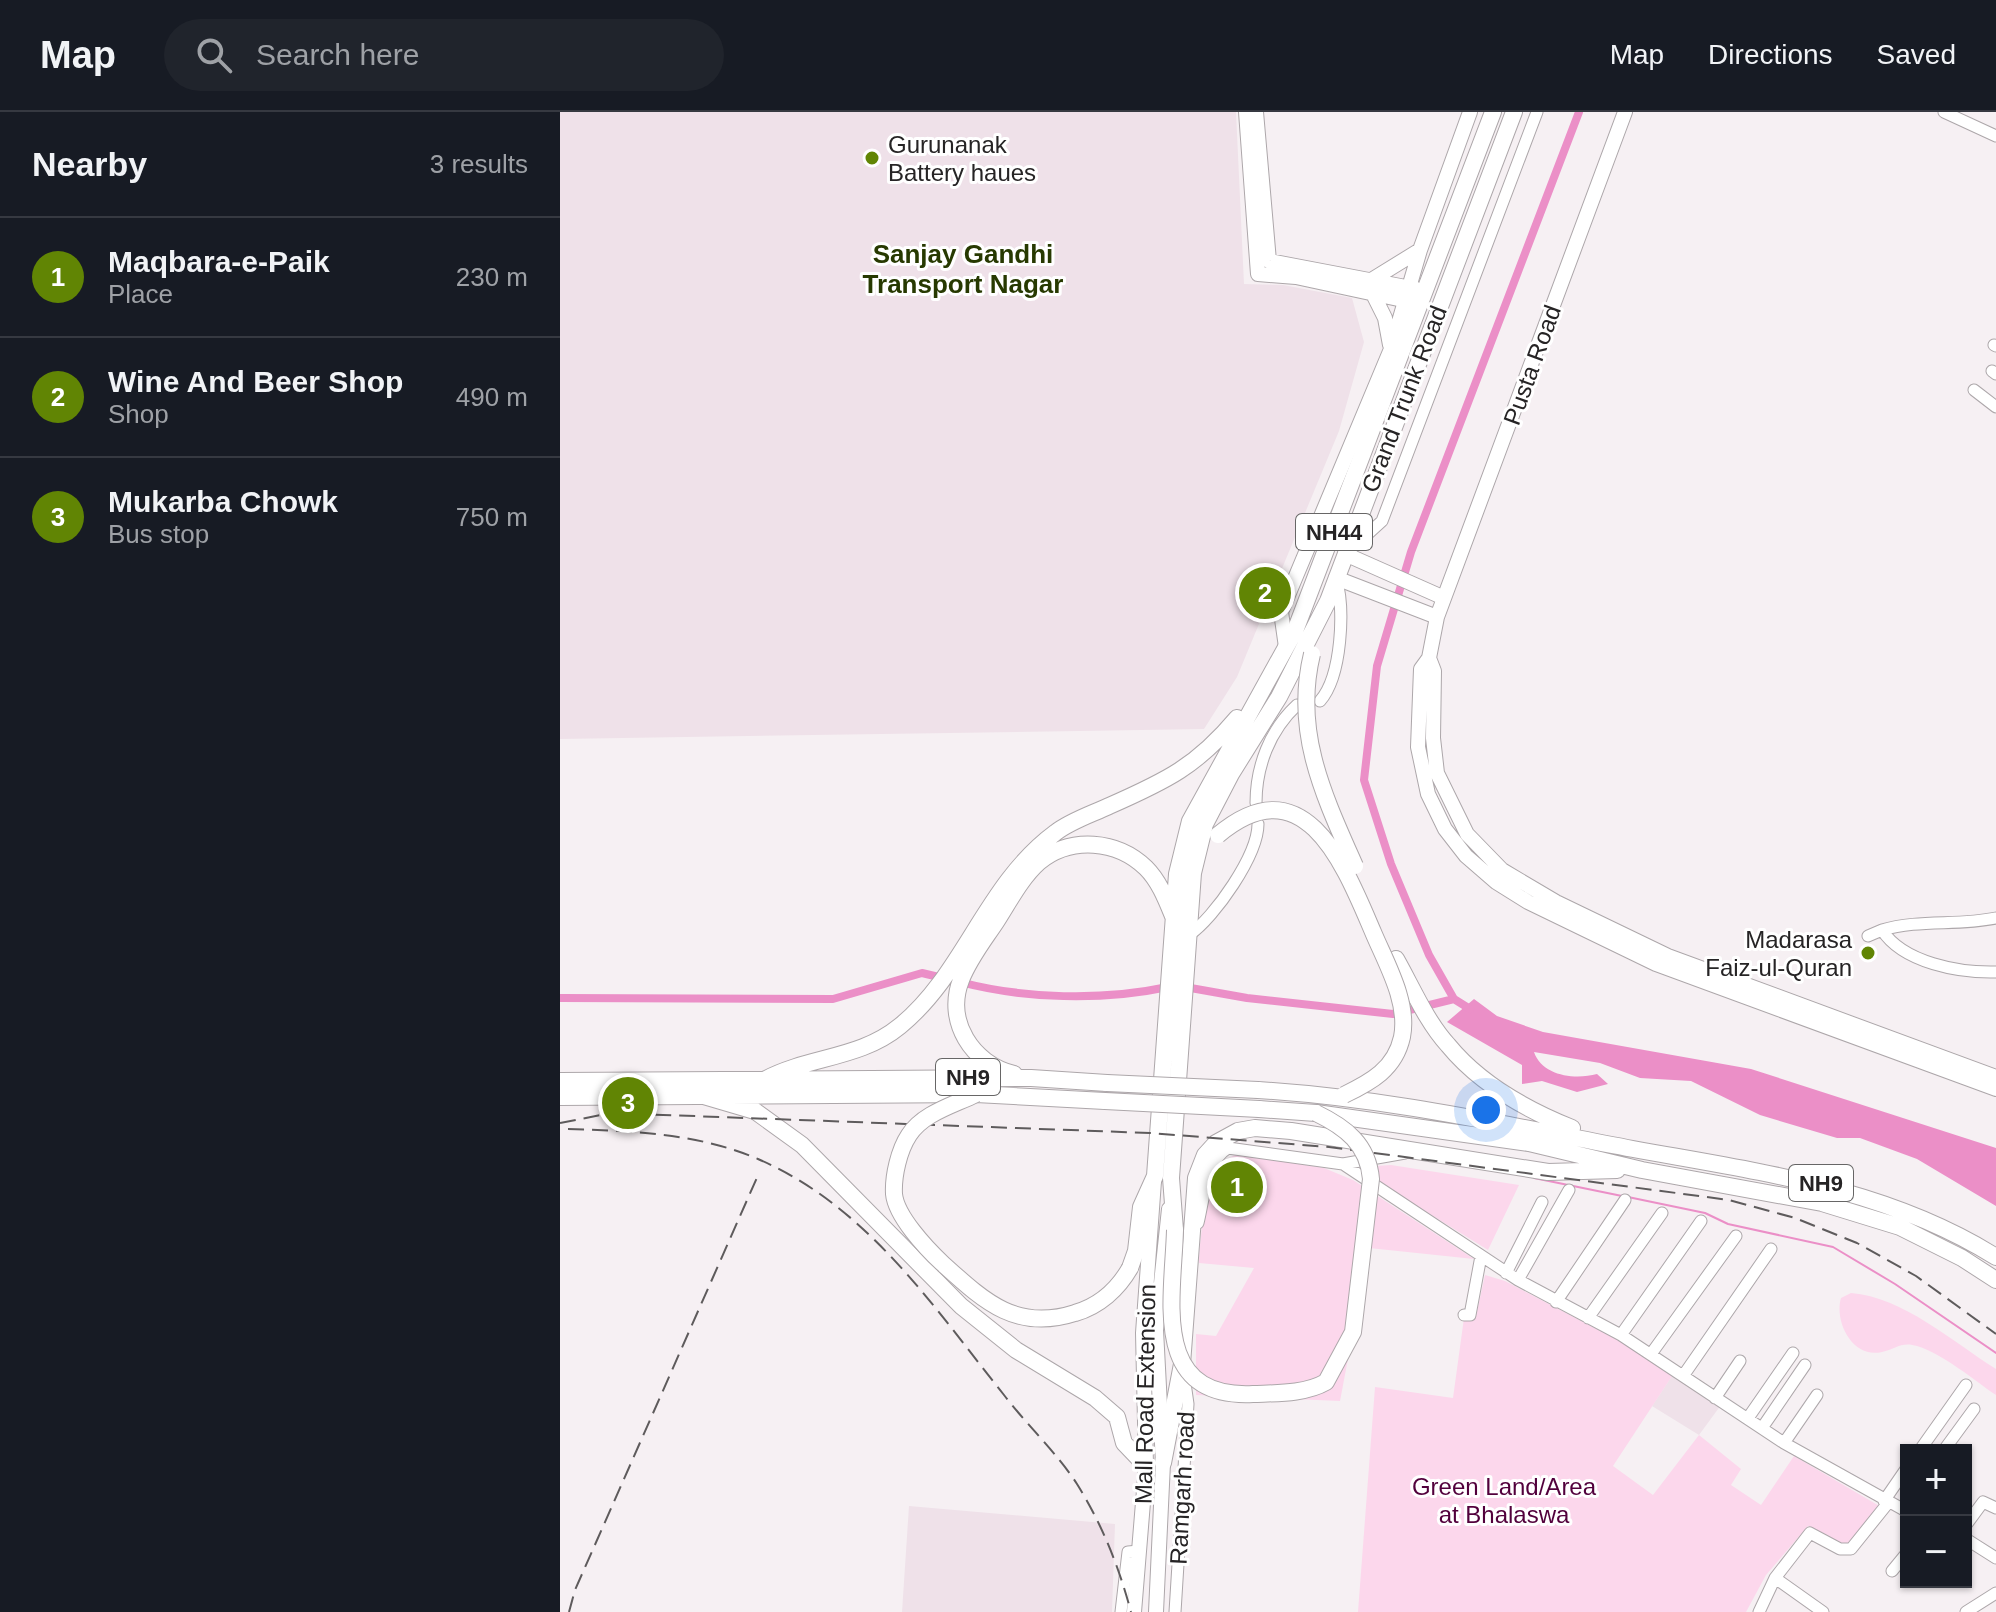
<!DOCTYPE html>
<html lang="en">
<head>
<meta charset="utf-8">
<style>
  body { margin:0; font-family:Arial,sans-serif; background:#20242c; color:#f1f3f6 }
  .controls { position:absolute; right:24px; bottom:24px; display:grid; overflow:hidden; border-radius:0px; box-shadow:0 2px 6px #0004 }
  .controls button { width:72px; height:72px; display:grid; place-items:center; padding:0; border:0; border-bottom:2px solid #363941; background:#171b24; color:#f1f3f6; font:40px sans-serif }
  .you { position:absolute; left:926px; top:998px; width:28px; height:28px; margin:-20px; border:6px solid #fff; border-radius:50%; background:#1a73e8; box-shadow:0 0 0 12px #1a73e833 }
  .badge { display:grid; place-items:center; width:52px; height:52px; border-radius:50%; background:#618504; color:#fff; font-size:26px; font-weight:700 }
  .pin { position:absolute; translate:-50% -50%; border:4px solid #fff; box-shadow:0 2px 8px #0006 }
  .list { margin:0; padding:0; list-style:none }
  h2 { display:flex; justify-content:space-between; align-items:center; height:104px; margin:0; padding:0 32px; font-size:34px }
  h2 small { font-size:26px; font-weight:400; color:#9ea1a6 }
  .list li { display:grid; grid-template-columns:52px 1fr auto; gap:24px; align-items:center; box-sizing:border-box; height:120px; padding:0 32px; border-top:2px solid #363941 }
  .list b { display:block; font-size:30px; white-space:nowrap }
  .list p { margin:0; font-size:26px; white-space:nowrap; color:#9ea1a6 }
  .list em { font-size:26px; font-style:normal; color:#9ea1a6 }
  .icon { flex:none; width:44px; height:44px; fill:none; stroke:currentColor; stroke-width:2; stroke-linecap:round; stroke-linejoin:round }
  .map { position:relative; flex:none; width:1436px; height:1500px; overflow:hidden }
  header { display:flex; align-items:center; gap:48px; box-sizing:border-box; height:112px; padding:0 40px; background:#171b24; border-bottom:2px solid #363941 }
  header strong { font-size:38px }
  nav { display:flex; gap:44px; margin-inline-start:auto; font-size:28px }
  .search { width:560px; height:72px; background:#20242c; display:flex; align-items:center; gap:20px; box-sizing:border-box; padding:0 28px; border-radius:44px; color:#9ea1a6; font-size:30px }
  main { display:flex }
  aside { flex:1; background:#171b24 }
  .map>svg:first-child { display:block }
  .built { fill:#efe1e9 }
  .green { fill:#fcd7ec }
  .water { fill:#eb8fc7 }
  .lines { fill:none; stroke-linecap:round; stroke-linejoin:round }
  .stream { stroke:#eb8fc7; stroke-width:2 }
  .canal { stroke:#eb8fc7; stroke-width:8 }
  .minor-casing { stroke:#ada7aa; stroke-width:13 }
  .major-casing { stroke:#ada7aa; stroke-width:16 }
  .highway-casing { stroke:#ada7aa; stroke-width:18 }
  .minor { stroke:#fff; stroke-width:11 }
  .major { stroke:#fff; stroke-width:14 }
  .highway { stroke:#fff; stroke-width:16 }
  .rail { stroke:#5e5b5c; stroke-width:2; stroke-dasharray:16 8; stroke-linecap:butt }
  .highway-bridge-casing { stroke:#ada7aa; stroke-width:18; stroke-linecap:butt }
  .highway-bridge { stroke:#fff; stroke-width:16 }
  .poi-dot { fill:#618504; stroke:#fff; stroke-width:3 }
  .labels { text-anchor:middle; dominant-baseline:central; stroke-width:6; stroke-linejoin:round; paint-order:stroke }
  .shield { fill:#fff; stroke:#676666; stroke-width:2 }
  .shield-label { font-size:22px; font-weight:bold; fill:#262425 }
  .poi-label { font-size:24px; fill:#262425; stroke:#fff; text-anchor:start }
  .street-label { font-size:24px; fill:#262425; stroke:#fff }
  .park-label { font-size:24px; fill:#52003c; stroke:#fff }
  .neighbourhood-label { font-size:26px; font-weight:bold; fill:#273901; stroke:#fff }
</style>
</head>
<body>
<header>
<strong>Map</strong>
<div class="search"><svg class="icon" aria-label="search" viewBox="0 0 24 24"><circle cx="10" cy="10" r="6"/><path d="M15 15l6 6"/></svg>Search here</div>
<nav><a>Map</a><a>Directions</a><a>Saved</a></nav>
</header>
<main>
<aside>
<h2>Nearby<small>3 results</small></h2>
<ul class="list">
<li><span class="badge">1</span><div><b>Maqbara-e-Paik</b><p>Place</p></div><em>230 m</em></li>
<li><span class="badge">2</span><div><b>Wine And Beer Shop</b><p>Shop</p></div><em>490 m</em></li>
<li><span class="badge">3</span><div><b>Mukarba Chowk</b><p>Bus stop</p></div><em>750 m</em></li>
</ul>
</aside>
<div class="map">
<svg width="1436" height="1500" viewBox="0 0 1436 1500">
  <rect width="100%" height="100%" fill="#f6f0f3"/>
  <path class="built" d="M 0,0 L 676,0 L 684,172 L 723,173 L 792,186 L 804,230 L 779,319 L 677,565 L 644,617 L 0,627 Z
    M 1114,1261 L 1161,1293 L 1139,1323 L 1092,1294 Z
    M 349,1394 L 555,1412 L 552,1500 L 342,1500 Z"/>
  <path class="green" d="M 679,1042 L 764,1056 L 793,1068 L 914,1147 L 809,1136 L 780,1289 L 636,1283 L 636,1222 L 656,1224 L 694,1156 L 639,1151 C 640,1124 647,1047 679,1042 Z
    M 831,1053 L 959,1073 L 928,1138 L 818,1070 L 816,1054 Z
    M 925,1163 L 945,1169 L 1088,1244 L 1114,1261 L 1053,1354 L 1093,1383 L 1139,1323 L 1181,1357 L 1171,1373 L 1201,1393 L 1234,1344 L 1321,1395 L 1285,1434 L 1248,1414 L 1206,1463 L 1186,1500 L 798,1500 L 815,1275 L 893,1286 L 904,1206 L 916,1204 Z
    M 1291,1181 C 1343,1185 1393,1230 1436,1257 L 1436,1283 C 1412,1267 1385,1243 1357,1234 C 1342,1229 1335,1237 1322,1240 C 1292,1247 1274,1209 1281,1186 Z"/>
  <path class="water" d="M 914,887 L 937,904 L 983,920 L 1191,957 L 1436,1036 L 1436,1094 L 1357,1047 L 1300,1026 L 1277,1026 L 1200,1003 L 1131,969 L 1080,966 L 1040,951 L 974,940 C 982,964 1015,968 1037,962 L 1048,972 L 1017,980 L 982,969 L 962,972 L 962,953 L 887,910 Z"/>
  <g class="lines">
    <path class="stream" d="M 974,1066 L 1062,1084
      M 1068,1085 L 1145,1101 L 1168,1112 L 1273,1135 L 1335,1172 L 1436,1241"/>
    <path class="canal" d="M 400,870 C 465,887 542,889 608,875
      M 625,875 L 687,886 L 833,902 L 894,887 L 910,897
      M 0,886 L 273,887 L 362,861 L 383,866
      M 894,887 L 869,843 L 831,752 L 804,668 L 817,554 L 851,440 L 1019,0"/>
    <g class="minor-casing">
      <path id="minor" d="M 1384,0 L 1436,24
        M 1434,233 L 1436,234
        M 1432,259 L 1436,262
        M 1414,278 L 1436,295
        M 788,440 L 822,409 L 977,0
        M 760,589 C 782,564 785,496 776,466
        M 696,691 C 696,654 710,618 737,593
        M 1322,818 C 1359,807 1398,814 1436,806
        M 629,823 C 655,805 698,743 698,712
        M 1308,824 L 1322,818 C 1343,851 1400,861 1436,860
        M 783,1052 L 958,1168 L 1061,1223 L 1224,1331 L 1346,1399
        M 638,1111 C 644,1087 646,1049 668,1036 L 783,1052 L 845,1041
        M 946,1161 L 982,1090
        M 958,1168 L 1009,1078
        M 996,1190 L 1065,1088
        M 904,1203 L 910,1203 L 921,1144
        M 1028,1206 L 1102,1101
        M 1061,1223 L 1141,1109
        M 1091,1242 L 1176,1124
        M 1123,1264 L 1211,1137
        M 1155,1286 L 1180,1249
        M 1188,1306 L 1233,1241
        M 1202,1316 L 1245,1253
        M 1224,1331 L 1257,1283
        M 1360,1338 L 1406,1273
        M 1384,1338 L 1414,1297
        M 1324,1389 L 1346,1357
        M 1406,1413 L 1423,1390 L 1436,1396
        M 1406,1427 L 1436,1446
        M 1332,1459 L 1346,1442
        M 1215,1466 L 1263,1500
        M 561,1500 L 568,1440 L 579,1439
        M 615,1500 L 628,1292 L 624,1264
        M 1199,1500 L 1215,1466 L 1250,1421 L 1280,1437 L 1291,1437 L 1328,1391
        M 1406,1500 L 1436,1481"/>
    </g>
    <g class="major-casing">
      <path id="major" d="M 686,0 L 698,162 L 736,165 L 852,190
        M 696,0 L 709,149 L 856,177
        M 813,167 L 860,138
        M 813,182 L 825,206 L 830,233
        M 785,442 L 882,485
        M 776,466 L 877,505 L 869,546 L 861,557 L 858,635 L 868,682 L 885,717 L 906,744 L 936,770 L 968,790 L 1096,852 L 1436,977
        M 877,505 L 1065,0
        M 726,535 L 721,500 L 831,237 L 860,138 L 910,0
        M 869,546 L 874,559 L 873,626 L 877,661 L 907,722 L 942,758 L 996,790 L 1108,844 L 1436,965
        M 574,1500 L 586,1354 L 583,1221 L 594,1069
        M 596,1500 L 603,1351 L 596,1218 L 609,1097"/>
    </g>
    <g class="highway-casing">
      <path id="highway" d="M 836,847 C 852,875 866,909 888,933 C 919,971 967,998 1012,1016
        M 454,962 C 412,952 385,909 401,868 C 409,847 424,828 436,810 C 449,790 461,766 479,750 C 511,724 557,728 586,756 C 599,769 606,787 613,804
        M 206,967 C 250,944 300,947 340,914 C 405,861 425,773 495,721 C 510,709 532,702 549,694 C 606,669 637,654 677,606
        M 0,969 L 471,966 L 547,971
        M 698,978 C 827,986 946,1013 1073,1037 C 1199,1060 1326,1076 1436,1145
        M 144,984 L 195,999 L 242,1033 L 401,1194 L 456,1238 L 535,1286 L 557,1305 L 564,1331 L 586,1354
        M 0,985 L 416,982 L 545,989
        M 699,997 L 756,1001 L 969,1031 L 1082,1058 L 1262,1091 L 1340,1115 L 1402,1146 L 1436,1168
        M 615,1118 L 611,1066 L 633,761 L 645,712 L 671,662 L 719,585 L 768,489 L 954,0
        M 570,1156 L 576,1139 L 581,1095 L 595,1064 L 617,762 L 630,709 L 735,519 L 933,0
        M 603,1351 L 622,1252 L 636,1066 L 645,1043 L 656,1031 L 678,1019 L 695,1016 L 731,1019 L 988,1060 L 1057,1058"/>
    </g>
    <use href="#minor" class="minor"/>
    <use href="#major" class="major"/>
    <use href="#highway" class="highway"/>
    <path class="rail" d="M 0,1011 L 41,1003 L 78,1002 L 590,1021 L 769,1035 L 1169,1088 L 1235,1106 L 1297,1131 L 1356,1164 L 1436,1222
      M 8,1017 C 73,1019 137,1021 198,1047 C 307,1094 373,1194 444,1283 C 467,1313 497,1341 517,1372 C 542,1412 559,1455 571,1500
      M 9,1500 L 15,1478 L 199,1061"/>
    <g class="highway-bridge-casing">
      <path id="highway-bridge" d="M 752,542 C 733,620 764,684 795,754
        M 658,723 C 745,650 785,755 813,820 C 826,851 849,890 842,925 C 835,957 811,970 784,983
        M 547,971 L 698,978
        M 416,982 C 394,993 363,1001 349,1023 C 339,1038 333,1064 334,1082 C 336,1104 366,1136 382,1151 C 424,1189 456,1220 515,1201 C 539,1194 558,1177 570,1156
        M 545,989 L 699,997
        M 615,1118 C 613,1187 590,1287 693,1282 C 717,1281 745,1282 766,1270 L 793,1220 L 811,1067 C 808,1032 785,1015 756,1001"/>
    </g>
    <use href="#highway-bridge" class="highway-bridge"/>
  </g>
  <g class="poi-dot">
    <circle cx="312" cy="46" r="8"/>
    <circle cx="1308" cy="841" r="8"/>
  </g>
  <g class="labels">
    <g class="shield">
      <rect x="736" y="402" width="76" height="36" rx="6"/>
      <rect x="376" y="947" width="64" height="36" rx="6"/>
      <rect x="1229" y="1053" width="64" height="36" rx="6"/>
    </g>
    <g class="shield-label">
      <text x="774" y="420">NH44</text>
      <text x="408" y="965">NH9</text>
      <text x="1261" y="1071">NH9</text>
    </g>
    <g class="poi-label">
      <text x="328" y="32">Gurunanak<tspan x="328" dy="28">Battery haues</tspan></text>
      <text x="1292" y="827" text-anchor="end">Madarasa<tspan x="1292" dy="28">Faiz-ul-Quran</tspan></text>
    </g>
    <g class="street-label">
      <text transform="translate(972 253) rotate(-70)">Pusta Road</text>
      <text transform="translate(844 287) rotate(-69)">Grand Trunk Road</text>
      <text transform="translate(585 1282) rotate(-89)">Mall Road Extension</text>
      <text transform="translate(622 1376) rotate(-87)">Ramgarh road</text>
    </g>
    <g class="park-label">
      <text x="944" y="1374">Green Land/Area<tspan x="944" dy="28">at Bhalaswa</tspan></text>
    </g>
    <g class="neighbourhood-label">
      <text x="403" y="142">Sanjay Gandhi<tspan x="403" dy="30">Transport Nagar</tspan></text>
    </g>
  </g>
</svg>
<div class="controls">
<button>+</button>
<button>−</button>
</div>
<div class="you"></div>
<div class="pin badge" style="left:677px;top:1075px">1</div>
<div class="pin badge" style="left:705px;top:481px">2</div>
<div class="pin badge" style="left:68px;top:991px">3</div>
</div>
</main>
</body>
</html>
